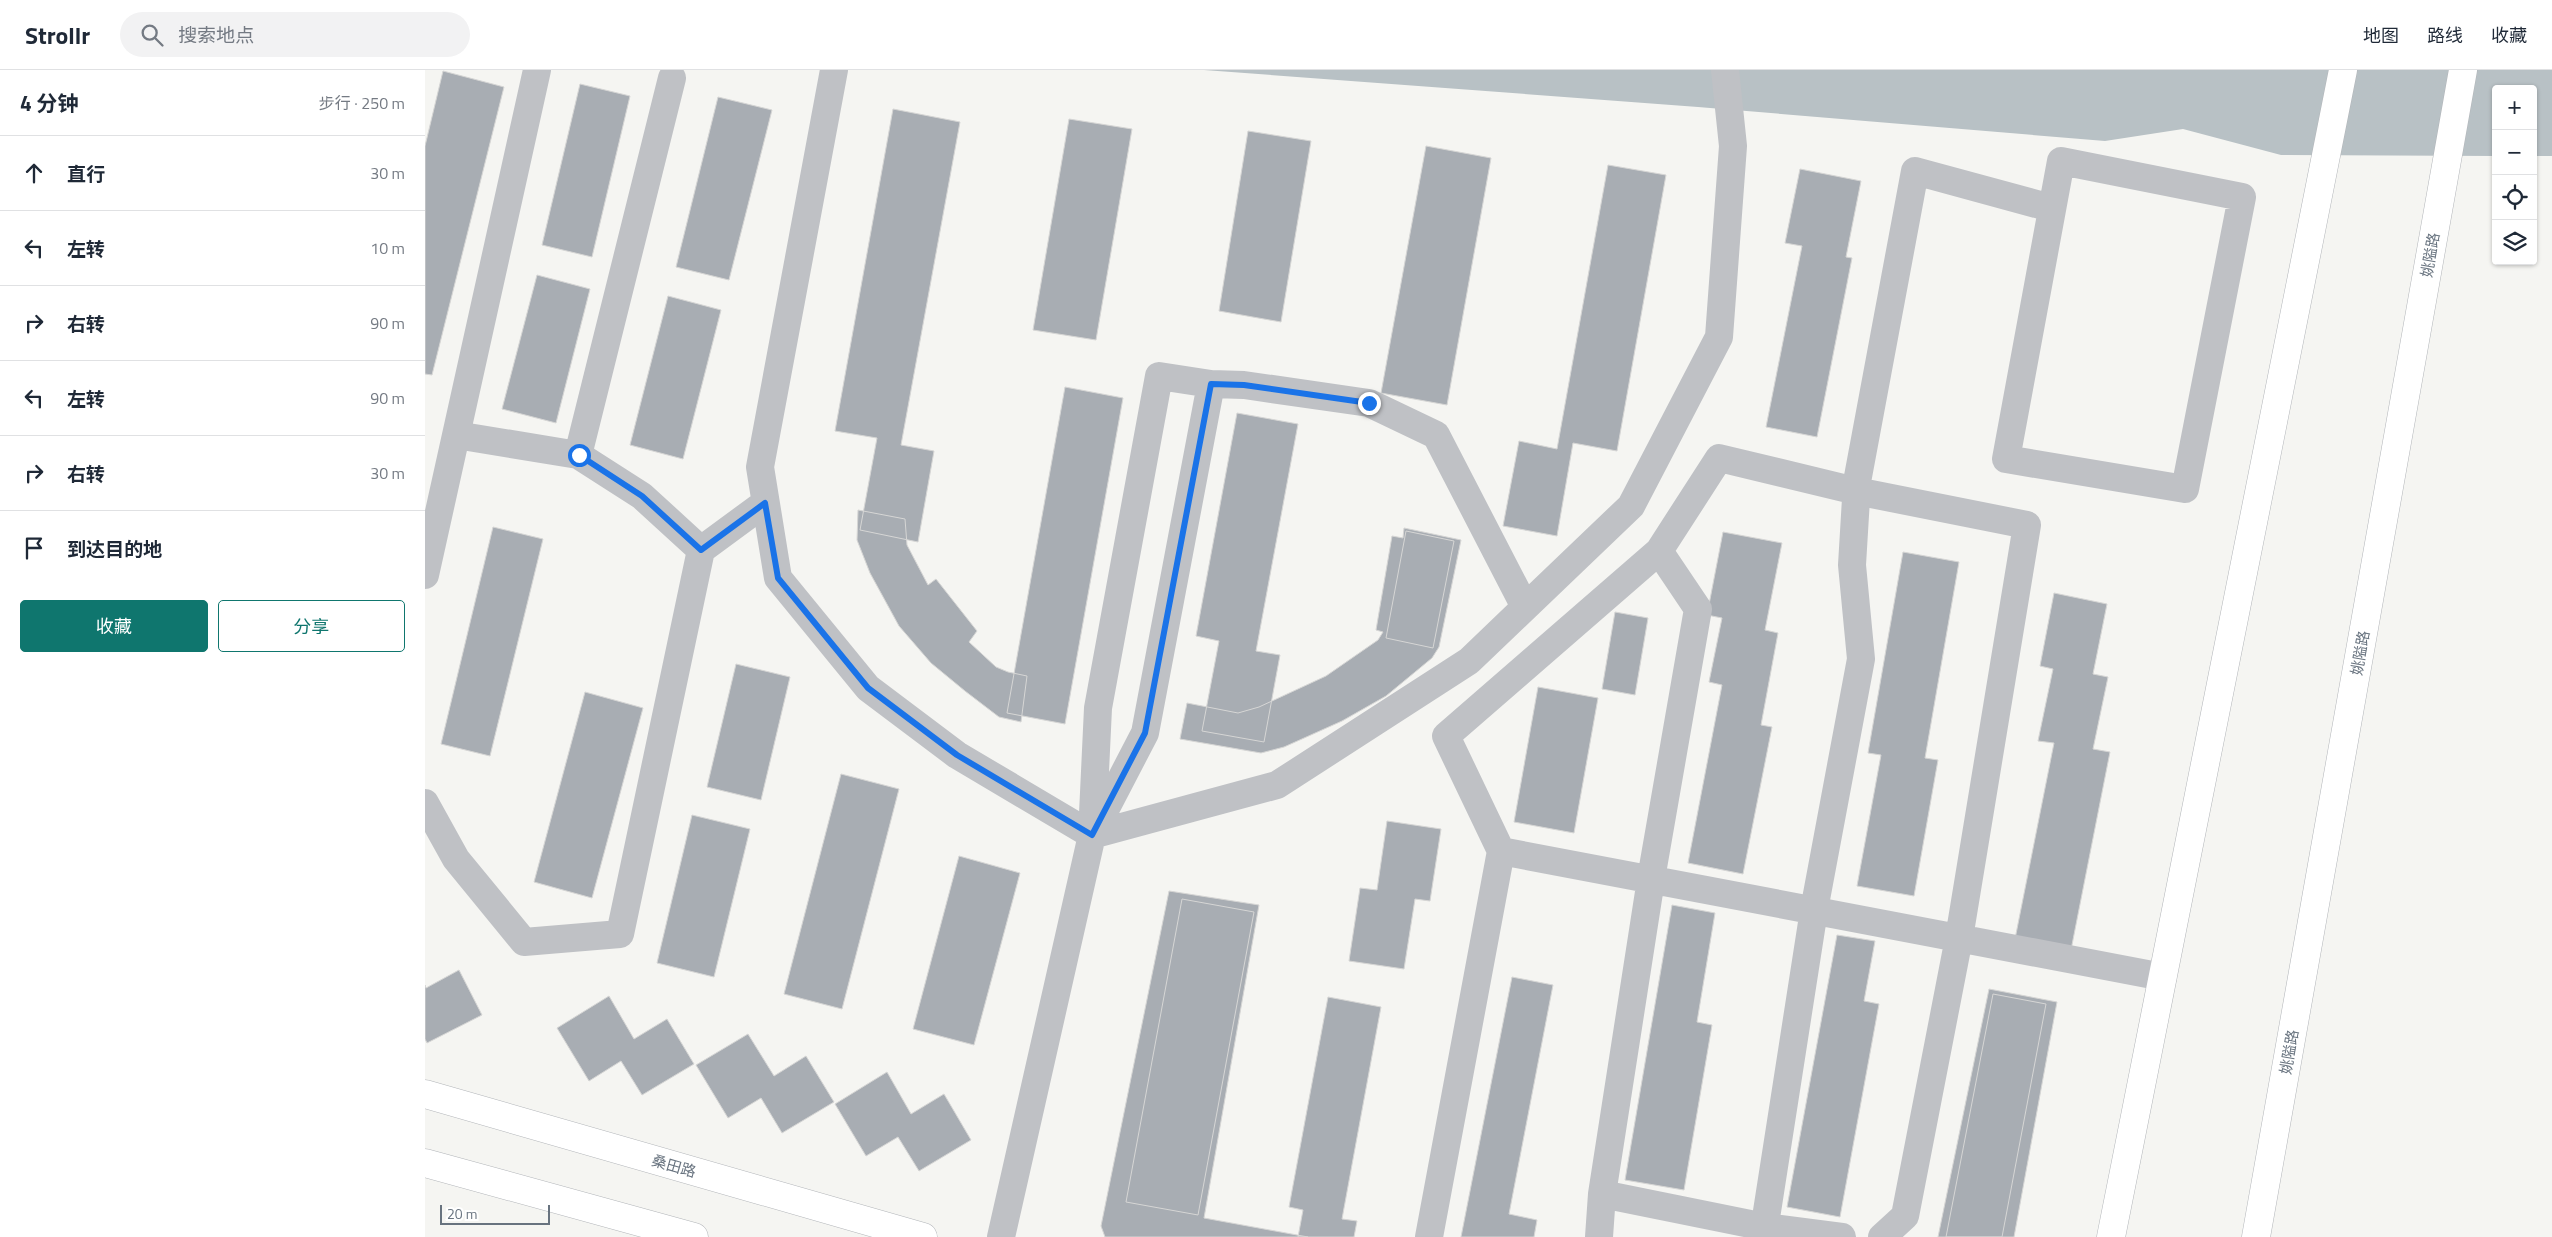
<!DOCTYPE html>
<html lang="zh">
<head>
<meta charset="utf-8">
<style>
  body { margin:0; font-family:"Titillium Web","Noto Sans SC",sans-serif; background:#f2f2f3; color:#1f2937 }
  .controls { position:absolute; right:15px; top:15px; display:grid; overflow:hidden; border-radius:5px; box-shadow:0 1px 4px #0004 }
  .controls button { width:45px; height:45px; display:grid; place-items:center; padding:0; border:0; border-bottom:1px solid #e0e1e3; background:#fff; color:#1f2937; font:25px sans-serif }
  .scale { position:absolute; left:15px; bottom:12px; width:110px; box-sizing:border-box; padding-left:5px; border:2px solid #68737f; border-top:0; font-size:14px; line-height:18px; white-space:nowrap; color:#68737f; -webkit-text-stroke:4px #fff; paint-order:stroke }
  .stop { position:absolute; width:15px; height:15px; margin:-11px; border:4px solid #1a73e8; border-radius:50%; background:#fff }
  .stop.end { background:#1a73e8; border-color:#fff; box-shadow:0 1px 5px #0008 }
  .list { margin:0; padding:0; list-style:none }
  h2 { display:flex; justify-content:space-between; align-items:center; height:65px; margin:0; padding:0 20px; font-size:21px }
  h2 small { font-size:16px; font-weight:400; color:#747a83 }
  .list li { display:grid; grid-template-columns:32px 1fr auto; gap:15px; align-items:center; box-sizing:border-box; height:75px; padding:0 20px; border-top:1px solid #e0e1e3 }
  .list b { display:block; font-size:19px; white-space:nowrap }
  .list em { font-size:16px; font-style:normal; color:#747a83 }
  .actions { display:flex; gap:10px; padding:15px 20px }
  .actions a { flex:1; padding:11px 0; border:1px solid #0f766e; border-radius:5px; text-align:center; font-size:18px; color:#0f766e }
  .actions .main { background:#0f766e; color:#fff }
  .icon { flex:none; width:28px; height:28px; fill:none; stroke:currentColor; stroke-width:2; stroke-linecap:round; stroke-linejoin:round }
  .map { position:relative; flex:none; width:2127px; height:1167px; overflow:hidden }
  header { display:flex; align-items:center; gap:30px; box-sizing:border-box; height:70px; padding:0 25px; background:#fff; border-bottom:1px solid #e0e1e3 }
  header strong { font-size:24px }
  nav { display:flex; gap:28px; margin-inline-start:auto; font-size:18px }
  .search { width:350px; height:45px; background:#f2f2f3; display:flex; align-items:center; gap:12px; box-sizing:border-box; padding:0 18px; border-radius:28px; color:#747a83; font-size:19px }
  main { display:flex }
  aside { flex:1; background:#fff }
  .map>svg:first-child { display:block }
  .water { fill:#b8c1c5 }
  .building { fill:#a8adb3; stroke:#d6d6d5 }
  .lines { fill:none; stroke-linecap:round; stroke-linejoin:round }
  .major-casing { stroke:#b2b5b9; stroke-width:29 }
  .minor { stroke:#bfc1c5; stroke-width:28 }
  .major { stroke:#fff; stroke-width:28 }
  .route { stroke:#1a73e8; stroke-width:6 }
  .labels { text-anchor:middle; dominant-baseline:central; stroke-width:5; stroke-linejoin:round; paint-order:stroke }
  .street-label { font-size:15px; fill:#68737f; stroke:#fff }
</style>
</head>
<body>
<header>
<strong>Strollr</strong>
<div class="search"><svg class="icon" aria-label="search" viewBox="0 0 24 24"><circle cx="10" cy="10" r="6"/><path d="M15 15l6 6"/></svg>搜索地点</div>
<nav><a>地图</a><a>路线</a><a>收藏</a></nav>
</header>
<main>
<aside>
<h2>4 分钟<small>步行 · 250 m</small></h2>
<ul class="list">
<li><svg class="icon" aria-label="ahead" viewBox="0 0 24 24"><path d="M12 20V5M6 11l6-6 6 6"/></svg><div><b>直行</b></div><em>30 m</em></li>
<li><svg class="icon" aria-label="left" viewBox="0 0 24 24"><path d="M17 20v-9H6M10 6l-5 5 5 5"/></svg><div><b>左转</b></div><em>10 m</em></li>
<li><svg class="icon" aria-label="right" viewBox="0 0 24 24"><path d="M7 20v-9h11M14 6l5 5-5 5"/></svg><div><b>右转</b></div><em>90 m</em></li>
<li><svg class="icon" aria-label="left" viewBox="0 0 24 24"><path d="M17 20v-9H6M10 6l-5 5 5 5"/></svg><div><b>左转</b></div><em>90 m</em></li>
<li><svg class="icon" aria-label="right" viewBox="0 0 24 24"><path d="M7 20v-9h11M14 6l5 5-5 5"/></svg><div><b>右转</b></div><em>30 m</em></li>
<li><svg class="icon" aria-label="arrive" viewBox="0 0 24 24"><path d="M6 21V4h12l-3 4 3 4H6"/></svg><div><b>到达目的地</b></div></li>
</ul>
<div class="actions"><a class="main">收藏</a><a>分享</a></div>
</aside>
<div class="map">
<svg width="2127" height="1167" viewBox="0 0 2127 1167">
  <rect width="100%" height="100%" fill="#f5f5f2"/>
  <path class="water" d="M 779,0 L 2127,0 L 2127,86 L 2108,86 L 2108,19 L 2071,19 L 2071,86 L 1856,85 L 1758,59 L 1680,71 L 1273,37 Z"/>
  <path class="building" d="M 18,1 L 79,17 L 7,305 L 0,304 L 0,76 Z
    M 155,14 L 205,26 L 167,187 L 117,175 Z
    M 293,27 L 347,40 L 304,210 L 251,197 Z
    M 468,39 L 535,52 L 476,375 L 509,381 L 493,472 L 435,460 L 452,368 L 410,361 Z
    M 644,49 L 707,59 L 671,270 L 608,260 Z
    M 823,61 L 886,71 L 856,252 L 794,241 Z
    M 1001,76 L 1066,88 L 1022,335 L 956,323 Z
    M 1183,95 L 1241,105 L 1192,381 L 1148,373 L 1132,466 L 1078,456 L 1094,371 L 1132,379 Z
    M 1375,99 L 1436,111 L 1421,187 L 1427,188 L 1392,367 L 1341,357 L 1377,176 L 1360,173 Z
    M 112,205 L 165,219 L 131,353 L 77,339 Z
    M 243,226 L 296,240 L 258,389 L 205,375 Z
    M 640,317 L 698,328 L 640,654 L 582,643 Z
    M 812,343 L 873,354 L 831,581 L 855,585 L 839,672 L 777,661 L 794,571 L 771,566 Z
    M 433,440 L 480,449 L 482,475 L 503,515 L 511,509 L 552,561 L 544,572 L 571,597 L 583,602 L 602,606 L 596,652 L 574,647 L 540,621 L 506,593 L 474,556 L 445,503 L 432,470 Z
    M 68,457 L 118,469 L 65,686 L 16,674 Z
    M 979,458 L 1036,470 L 1014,577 L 1007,588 L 961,626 L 917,651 L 859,677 L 836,683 L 755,669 L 762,633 L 813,643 L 834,637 L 901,606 L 953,570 L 958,562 L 951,560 L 967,466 L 978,468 Z
    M 981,461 L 1029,471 L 1008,578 L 961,568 Z
    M 1298,462 L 1357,473 L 1340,560 L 1353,563 L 1336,655 L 1347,657 L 1318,804 L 1263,793 L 1297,615 L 1284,612 L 1297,548 L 1282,545 Z
    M 1478,482 L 1534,492 L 1500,688 L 1513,690 L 1489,826 L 1432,816 L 1456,685 L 1443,683 Z
    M 1629,523 L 1682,534 L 1668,604 L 1683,607 L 1668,679 L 1685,682 L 1645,885 L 1589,874 L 1629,673 L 1613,671 L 1628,599 L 1615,596 Z
    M 1190,542 L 1223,548 L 1210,625 L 1177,619 Z
    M 311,594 L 365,607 L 336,730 L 282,717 Z
    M 1113,617 L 1173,628 L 1149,763 L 1089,752 Z
    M 160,622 L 218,638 L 167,828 L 109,812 Z
    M 416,704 L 474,719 L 417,939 L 359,924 Z
    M 267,745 L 325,759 L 289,907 L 232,893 Z
    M 962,751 L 1016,759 L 1005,831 L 990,829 L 979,899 L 924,891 L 935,818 L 952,820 Z
    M 534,786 L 595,803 L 549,975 L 488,959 Z
    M 744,821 L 834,835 L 779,1148 L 883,1167 L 680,1167 L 676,1156 Z
    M 757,829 L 829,842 L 773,1145 L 701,1132 Z
    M 1247,835 L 1290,843 L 1272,952 L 1287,955 L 1259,1120 L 1200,1110 Z
    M 1412,865 L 1450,871 L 1439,931 L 1454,934 L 1415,1147 L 1362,1137 Z
    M 34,900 L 57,945 L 2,973 L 0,969 L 0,915 L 1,918 Z
    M 1087,907 L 1128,915 L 1084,1144 L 1112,1150 L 1109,1167 L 1036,1167 Z
    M 1564,919 L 1632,932 L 1589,1167 L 1513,1167 Z
    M 1568,924 L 1621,934 L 1577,1167 L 1521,1167 Z
    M 184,926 L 209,969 L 242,949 L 269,994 L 217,1025 L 196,991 L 164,1011 L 132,958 Z
    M 903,927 L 956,937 L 917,1149 L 932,1151 L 929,1167 L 873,1167 L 878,1140 L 864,1137 Z
    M 323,964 L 349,1006 L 381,986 L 409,1032 L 357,1063 L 336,1028 L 303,1048 L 271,995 Z
    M 462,1002 L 486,1044 L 519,1024 L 546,1070 L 494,1101 L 473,1067 L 441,1086 L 410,1034 Z"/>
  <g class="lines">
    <g class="major-casing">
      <path id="major" d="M 0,1024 L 498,1167
        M 0,1093 L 269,1167
        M 1686,1167 L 1918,0
        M 1831,1167 L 2038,0"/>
    </g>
    <path class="minor" d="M 409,0 L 335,397 L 353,508 L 443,618 L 532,685 L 667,765
      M 1636,91 L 1817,127 L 1760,419 L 1581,389 Z
      M 734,306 L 786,314 L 720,663 L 667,765 L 673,638 Z
      M 786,314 L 819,315 L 944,333 L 1011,365 L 1100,537
      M 31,365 L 153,385 L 217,426 L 276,480
      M 153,385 L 247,8
      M 1234,481 L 1294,388 L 1431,421 L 1602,455 L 1534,868 L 1480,1146 L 1457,1167
      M 0,505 L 112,0
      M 0,733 L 31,789 L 99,872 L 195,864 L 276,480 L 340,433
      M 1076,781 L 1021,666 L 1234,481 L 1273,539 L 1227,803 L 1177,1124 L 1174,1167
      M 1177,1124 L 1340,1157 L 1417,1167
      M 576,1167 L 667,765 L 852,715 L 1044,591 L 1206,436 L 1294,267 L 1308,76 L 1300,0
      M 1004,1167 L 1076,781 L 1738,907
      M 1338,1167 L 1389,840 L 1436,589 L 1427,495 L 1432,412 L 1490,101 L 1626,138"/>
    <use href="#major" class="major"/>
  </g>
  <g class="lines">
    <path class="route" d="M 154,385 L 217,426 L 276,480 L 340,433 L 353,508 L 443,618 L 532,685 L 667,765 L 720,663 L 786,314 L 819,315 L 944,333"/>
  </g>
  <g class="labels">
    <g class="street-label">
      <text transform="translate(2005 185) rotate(-80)">姚隘路</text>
      <text transform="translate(1935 583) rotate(-80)">姚隘路</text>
      <text transform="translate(1864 982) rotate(-80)">姚隘路</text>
      <text transform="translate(249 1096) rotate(16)">桑田路</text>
    </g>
  </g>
</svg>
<div class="controls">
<button>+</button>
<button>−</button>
<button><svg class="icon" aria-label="locate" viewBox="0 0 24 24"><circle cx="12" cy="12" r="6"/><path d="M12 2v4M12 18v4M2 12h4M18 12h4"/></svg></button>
<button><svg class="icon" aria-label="layers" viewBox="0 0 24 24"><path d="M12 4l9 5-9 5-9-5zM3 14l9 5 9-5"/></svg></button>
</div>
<div class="scale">20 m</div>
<div class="stop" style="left:154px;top:385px"></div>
<div class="stop end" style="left:944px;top:333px"></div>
</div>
</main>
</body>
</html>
